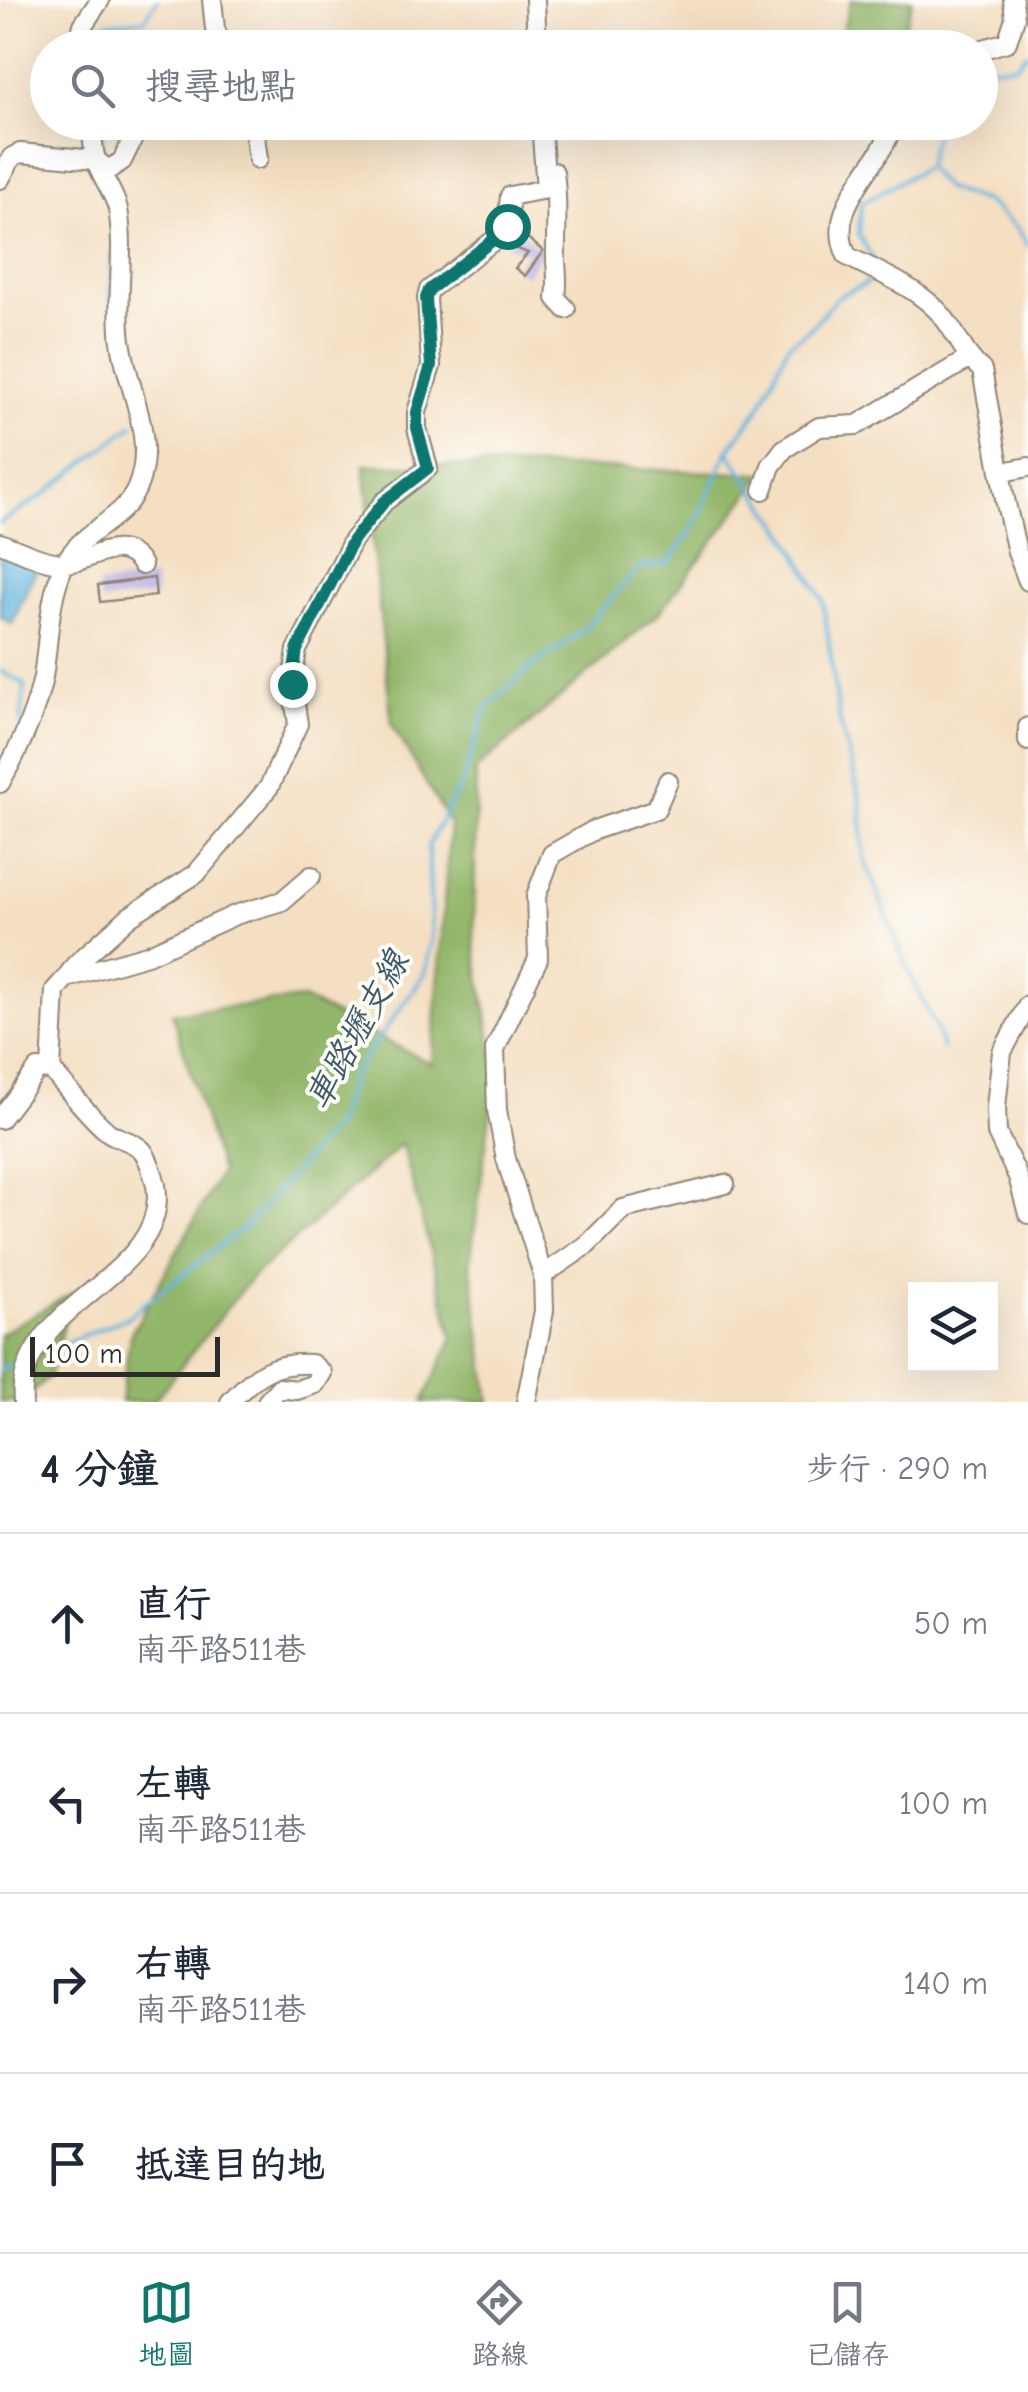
<!DOCTYPE html>
<html lang="zh-TW">
<head>
<meta charset="utf-8">
<style>
  body { margin:0; font-family:"Comic Neue","LXGW WenKai TC",sans-serif; background:#f6f6f7; color:#1f2937 }
  .controls { position:absolute; right:30px; bottom:30px; display:grid; overflow:hidden; border-radius:0px; box-shadow:0 10px 40px #0002 }
  .controls button { width:90px; height:90px; display:grid; place-items:center; padding:0; border:0; border-bottom:2px solid #e0e1e3; background:#fff; color:#1f2937; font:50px sans-serif }
  .scale { position:absolute; left:30px; bottom:25px; width:190px; box-sizing:border-box; padding-left:10px; border:5px solid #2b2b2b; border-top:0; font-size:28px; line-height:35px; white-space:nowrap; color:#2b2b2b; -webkit-text-stroke:8px #fdfcf7; paint-order:stroke }
  .stop { position:absolute; width:30px; height:30px; margin:-22px; border:8px solid #0f766e; border-radius:50%; background:#fff }
  .stop.end { background:#0f766e; border-color:#fff; box-shadow:0 2px 10px #0008 }
  .list { margin:0; padding:0; list-style:none }
  h2 { display:flex; justify-content:space-between; align-items:center; height:130px; margin:0; padding:0 40px; font-size:42px }
  h2 small { font-size:32px; font-weight:400; color:#747a83 }
  .list li { display:grid; grid-template-columns:65px 1fr auto; gap:30px; align-items:center; box-sizing:border-box; height:180px; padding:0 40px; border-top:2px solid #e0e1e3 }
  .list b { display:block; font-size:38px; white-space:nowrap }
  .list p { margin:0; font-size:32px; white-space:nowrap; color:#747a83 }
  .list em { font-size:32px; font-style:normal; color:#747a83 }
  .icon { flex:none; width:55px; height:55px; fill:none; stroke:currentColor; stroke-width:2; stroke-linecap:round; stroke-linejoin:round }
  .map { position:relative; flex:none; width:1028px; height:1402px; overflow:hidden }
  .search { position:absolute; background:#fff; box-shadow:0 10px 40px #0002; left:30px; right:30px; top:30px; height:110px; display:flex; align-items:center; gap:25px; box-sizing:border-box; padding:0 35px; border-radius:55px; color:#747a83; font-size:38px }
  .sheet { height:850px; background:#fff }
  nav { display:flex; justify-content:space-around; align-items:center; box-sizing:border-box; height:140px; border-top:2px solid #e0e1e3; background:#fff; font-size:28px; color:#747a83 }
  nav a { display:grid; justify-items:center; gap:5px }
  nav .on { color:#0f766e }
  .map>svg:first-child { display:block }
  .forest { fill:#92b669; stroke:#5e704a; stroke-width:2.5 }
  .water { fill:#62b4de; stroke:#467084; stroke-width:2.5 }
  .lines { fill:none; stroke-linecap:round; stroke-linejoin:round }
  .stream { stroke:#62b4de; stroke-width:4 }
  .building { fill:#bcb4e3 }
  .minor-casing { stroke:#908576; stroke-width:22 }
  .minor { stroke:#fff; stroke-width:18 }
  .route { stroke:#0f766e; stroke-width:12 }
  .labels { text-anchor:middle; dominant-baseline:central; stroke-width:8; stroke-linejoin:round; paint-order:stroke }
  .water-label { font-size:35px; font-style:italic; fill:#3e5b6a; stroke:#fdfcf7 }
</style>
</head>
<body>
<div class="map">
<svg width="1028" height="1402" viewBox="0 0 1028 1402">
  <rect width="100%" height="100%" fill="#fdfcf7"/>
  <filter id="ink" filterUnits="userSpaceOnUse"><feTurbulence type="fractalNoise" baseFrequency=".01" numOctaves="2"/><feDisplacementMap in="SourceGraphic" scale="20" xChannelSelector="R" yChannelSelector="G"/><feConvolveMatrix kernelMatrix="1 2 1 2 8 2 1 2 1" color-interpolation-filters="sRGB"/></filter>
  <filter id="wash" filterUnits="userSpaceOnUse"><feTurbulence type="fractalNoise" baseFrequency=".0048" numOctaves="4" result="noise"/><feDisplacementMap in="SourceGraphic" scale="40" xChannelSelector="R" yChannelSelector="G"/><feGaussianBlur stdDeviation="2.25" result="paint"/><feColorMatrix in="noise" values="0 0 0 0 0 0 0 0 0 0 0 0 0 0 0 0 0 1.4 0 .05"/><feComposite in="paint" operator="in"/></filter>
  <g filter="url(#wash)">
    <rect width="100%" height="100%" fill="#f4dfc2"/>
    <path class="forest" d="M 851,0 L 913,0 L 898,47 L 838,47 Z
      M 364,465 L 578,467 L 764,474 L 659,613 L 476,769 L 474,941 L 496,1069 L 470,1263 L 490,1402 L 423,1402 L 453,1337 L 402,1144 L 250,1279 L 153,1402 L 121,1402 L 130,1336 L 221,1172 L 172,1013 L 303,999 L 432,1064 L 450,824 L 392,725 Z
      M 72,1293 L 49,1377 L 21,1402 L 0,1402 L 0,1334 Z"/>
    <path class="water" d="M 0,551 L 39,564 L 12,624 L 0,617 Z"/>
    <g class="lines">
      <path class="stream" d="M 93,48 L 90,35 L 107,23 L 144,20 L 157,0
        M 980,68 L 1016,65 L 1028,53
        M 102,146 L 103,122
        M 926,167 L 946,189 L 987,202 L 1017,228 L 1028,245
        M 874,261 L 859,235 L 861,203 L 926,167 L 935,134 L 934,122
        M 111,299 L 112,253
        M 728,451 L 786,534 L 823,600 L 839,718 L 861,802 L 864,858 L 908,970 L 937,1030 L 942,1048
        M 0,523 L 44,495 L 133,425
        M 0,671 L 25,684 L 21,722
        M 45,1351 L 126,1318 L 247,1225 L 336,1125 L 351,1078 L 424,975 L 432,938 L 428,846 L 463,780 L 487,707 L 531,667 L 581,632 L 639,568 L 668,563 L 695,524 L 728,451 L 760,407 L 788,345 L 811,328 L 837,297 L 866,284 L 867,281
        M 0,1369 L 18,1362"/>
    </g>
    <g id="blocks">
      <path class="building" d="M 518,230 L 543,251 L 525,276 L 515,268 L 528,253 L 507,245 Z
        M 154,578 L 156,596 L 100,602 L 98,585 Z"/>
    </g>
  </g>
  <g filter="url(#ink)">
    <use href="#blocks" fill-opacity="0" stroke="#908576" stroke-width="2.5"/>
    <g class="lines">
      <g class="minor-casing">
        <path id="minor" d="M 212,0 L 215,29 L 223,48
          M 535,0 L 537,48
          M 78,48 L 83,25 L 100,0
          M 980,50 L 1007,42 L 1015,18 L 1013,0
          M 253,122 L 258,159
          M 894,122 C 881,168 823,205 847,256 C 876,271 911,285 935,308 C 955,326 961,353 982,370 L 1005,499 L 1017,552 L 1028,581
          M 554,172 C 558,200 556,220 556,248 C 555,267 559,277 556,298 L 566,309
          M 0,179 L 12,157 L 20,153 L 96,160 L 108,170 L 122,161 L 141,122
          M 1003,472 L 1028,467
          M 763,490 L 771,466 L 784,449 L 819,427 L 857,425 L 968,359
          M 0,543 C 19,550 42,562 62,563 C 89,565 119,531 142,565
          M 1028,727 L 1028,741
          M 0,783 C 18,751 36,713 43,677 C 49,640 48,600 64,565 C 80,531 123,521 137,488 C 159,435 123,384 120,331 C 117,291 125,250 118,209 C 114,192 101,177 96,160 C 93,149 92,135 91,122
          M 66,978 L 76,964 L 130,916 L 196,874 L 269,787 L 298,724 L 292,684 L 297,650 L 353,540 L 384,502 L 428,468 L 417,428 L 417,412 L 431,366 L 427,298 L 429,290 L 493,241 L 507,226 L 510,196 L 546,189 L 541,122
          M 1028,1005 L 1002,1052 L 996,1107 L 997,1133 L 1018,1177 L 1028,1214
          M 51,1070 L 55,990 L 66,978 L 147,955 L 235,915 L 282,901 L 311,876
          M 0,1119 L 38,1069 L 51,1070 C 69,1089 87,1115 108,1132 C 118,1139 133,1141 142,1150 C 148,1157 154,1176 156,1185 C 171,1278 14,1303 23,1402
          M 543,1275 L 587,1245 L 623,1209 L 725,1184
          M 230,1402 C 256,1374 272,1362 312,1364 L 322,1373 L 315,1384 L 297,1390 L 279,1388 L 267,1402
          M 526,1402 L 544,1311 L 543,1275 L 506,1159 L 497,1110 L 495,1049 L 538,959 L 536,896 L 552,854 L 594,830 L 656,809 L 668,781"/>
      </g>
      <use href="#minor" class="minor"/>
    </g>
  </g>
  <g class="lines" filter="url(#ink)">
    <path class="route" d="M 292,684 L 297,650 L 353,540 L 384,502 L 428,468 L 417,428 L 417,412 L 431,366 L 426,298 L 429,290 L 493,240 L 507,226"/>
  </g>
  <g class="labels">
    <g class="water-label">
      <text transform="translate(357 1030) rotate(-61)">車路壢支線</text>
    </g>
  </g>
</svg>
<div class="controls">
<button><svg class="icon" aria-label="layers" viewBox="0 0 24 24"><path d="M12 4l9 5-9 5-9-5zM3 14l9 5 9-5"/></svg></button>
</div>
<div class="scale">100 m</div>
<div class="stop" style="left:507px;top:226px"></div>
<div class="stop end" style="left:292px;top:684px"></div>
<div class="search"><svg class="icon" aria-label="search" viewBox="0 0 24 24"><circle cx="10" cy="10" r="6"/><path d="M15 15l6 6"/></svg>搜尋地點</div>
</div>
<section class="sheet">
<h2>4 分鐘<small>步行 · 290 m</small></h2>
<ul class="list">
<li><svg class="icon" aria-label="ahead" viewBox="0 0 24 24"><path d="M12 20V5M6 11l6-6 6 6"/></svg><div><b>直行</b><p>南平路511巷</p></div><em>50 m</em></li>
<li><svg class="icon" aria-label="left" viewBox="0 0 24 24"><path d="M17 20v-9H6M10 6l-5 5 5 5"/></svg><div><b>左轉</b><p>南平路511巷</p></div><em>100 m</em></li>
<li><svg class="icon" aria-label="right" viewBox="0 0 24 24"><path d="M7 20v-9h11M14 6l5 5-5 5"/></svg><div><b>右轉</b><p>南平路511巷</p></div><em>140 m</em></li>
<li><svg class="icon" aria-label="arrive" viewBox="0 0 24 24"><path d="M6 21V4h12l-3 4 3 4H6"/></svg><div><b>抵達目的地</b></div></li>
</ul>
</section>
<nav>
<a class="on"><svg class="icon" aria-label="map" viewBox="0 0 24 24"><path d="M3 6l6-2 6 2 6-2v14l-6 2-6-2-6 2zM9 4v14M15 6v14"/></svg>地圖</a>
<a><svg class="icon" aria-label="directions" viewBox="0 0 24 24"><path d="M12 3l9 9-9 9-9-9zM9 14v-3h6M13 9l2 2-2 2"/></svg>路線</a>
<a><svg class="icon" aria-label="saved" viewBox="0 0 24 24"><path d="M7 4h10v16l-5-4-5 4z"/></svg>已儲存</a>
</nav>
</body>
</html>
